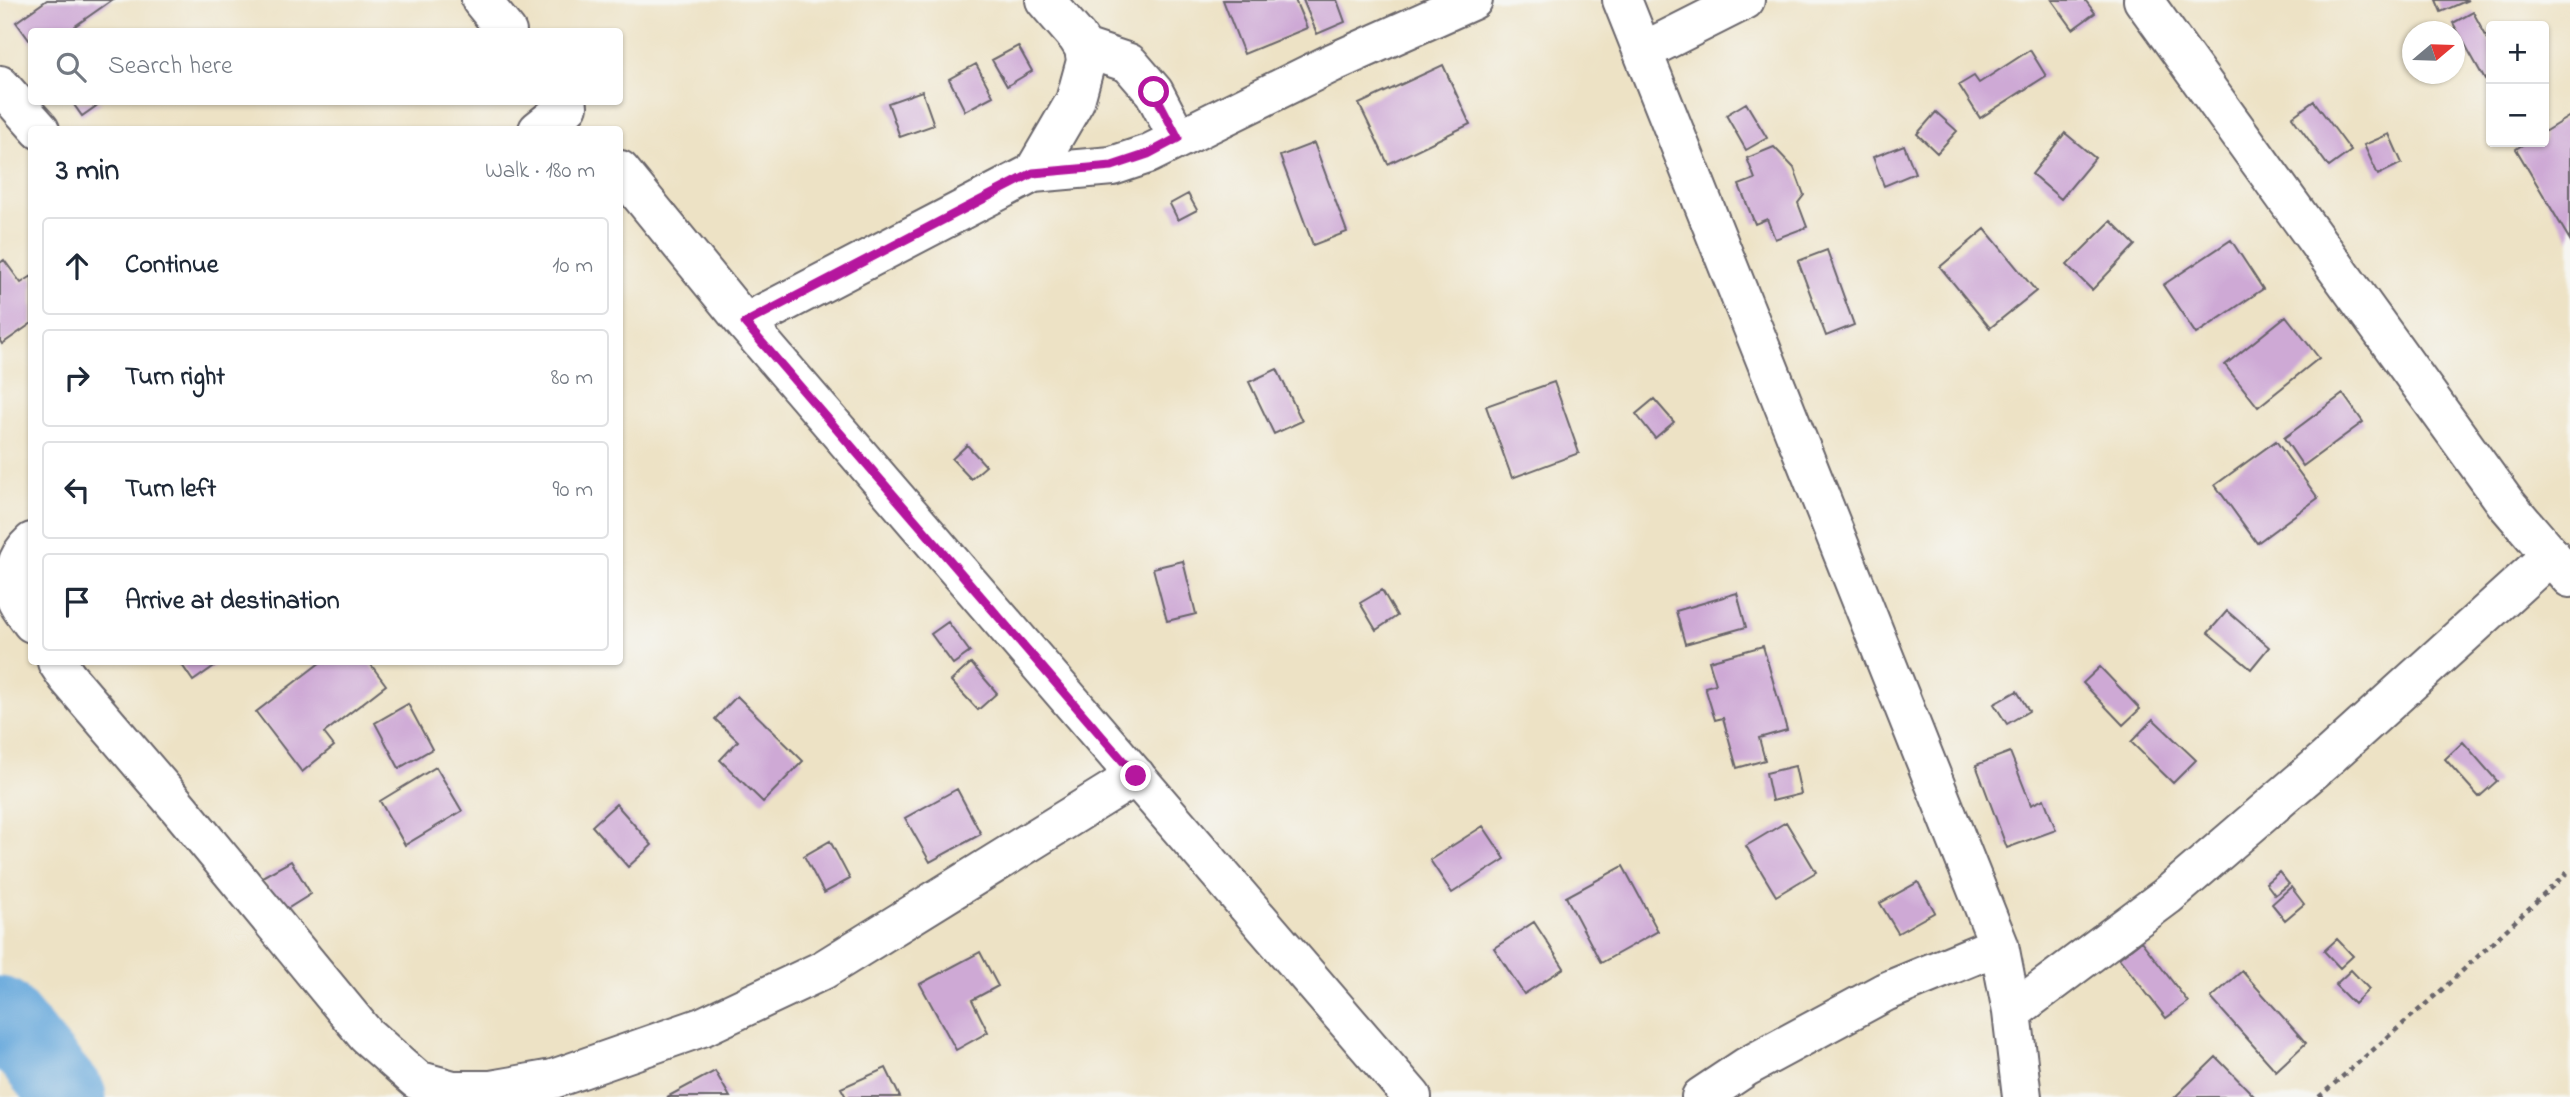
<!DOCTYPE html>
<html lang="en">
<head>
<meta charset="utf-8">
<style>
  body { margin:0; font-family:"Indie Flower",sans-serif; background:#f6f6f7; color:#1f2937 }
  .controls { position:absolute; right:21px; top:21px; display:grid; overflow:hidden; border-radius:7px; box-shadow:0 2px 5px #0004 }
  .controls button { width:63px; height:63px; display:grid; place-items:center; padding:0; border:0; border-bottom:2px solid #e0e1e3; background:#fff; color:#1f2937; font:35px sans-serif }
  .compass { position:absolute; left:2402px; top:21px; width:63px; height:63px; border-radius:50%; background:#fff; box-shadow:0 2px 5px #0004; rotate:71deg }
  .stop { position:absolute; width:21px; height:21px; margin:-16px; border:5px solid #b5179e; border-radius:50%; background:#fff }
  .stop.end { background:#b5179e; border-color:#fff; box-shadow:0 2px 7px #0008 }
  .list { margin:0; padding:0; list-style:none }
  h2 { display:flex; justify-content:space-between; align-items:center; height:91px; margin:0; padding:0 28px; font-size:30px }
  h2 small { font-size:23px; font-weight:400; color:#747a83 }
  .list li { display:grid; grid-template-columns:46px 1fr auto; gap:21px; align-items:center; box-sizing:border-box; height:98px; margin:0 14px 14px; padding:0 14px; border:2px solid #e0e1e3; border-radius:7px }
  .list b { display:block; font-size:26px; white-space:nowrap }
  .list em { font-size:23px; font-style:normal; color:#747a83 }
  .icon { flex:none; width:38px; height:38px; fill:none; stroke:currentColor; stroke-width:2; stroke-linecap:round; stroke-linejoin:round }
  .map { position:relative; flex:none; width:2570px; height:1097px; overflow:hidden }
  .search { position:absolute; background:#fff; box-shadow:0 2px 5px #0004; left:28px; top:28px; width:595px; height:77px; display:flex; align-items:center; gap:18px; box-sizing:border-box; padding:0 24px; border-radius:7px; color:#747a83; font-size:26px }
  .panel { position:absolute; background:#fff; box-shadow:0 2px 5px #0004; left:28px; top:126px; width:595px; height:539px; border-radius:7px }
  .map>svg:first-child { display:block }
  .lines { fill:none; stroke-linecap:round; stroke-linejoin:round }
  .river { stroke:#68a9dc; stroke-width:75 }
  .building { fill:#cea9d5 }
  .minor-casing { stroke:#69656b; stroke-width:42 }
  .path { stroke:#69656b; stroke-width:4.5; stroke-dasharray:5 5; stroke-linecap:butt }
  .minor { stroke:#fff; stroke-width:38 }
  .route { stroke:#b5179e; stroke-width:9 }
</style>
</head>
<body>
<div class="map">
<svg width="2570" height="1097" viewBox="0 0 2570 1097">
  <rect width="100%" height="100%" fill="#f6f6f2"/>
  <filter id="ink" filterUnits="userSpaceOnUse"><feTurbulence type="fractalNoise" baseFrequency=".0143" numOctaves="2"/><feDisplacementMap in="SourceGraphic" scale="14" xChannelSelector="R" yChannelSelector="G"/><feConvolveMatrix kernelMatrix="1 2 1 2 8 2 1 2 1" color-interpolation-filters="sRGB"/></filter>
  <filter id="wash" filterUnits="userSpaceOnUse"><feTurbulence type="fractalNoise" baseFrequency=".00686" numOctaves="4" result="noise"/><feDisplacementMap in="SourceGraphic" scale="28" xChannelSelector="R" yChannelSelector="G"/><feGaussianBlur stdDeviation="1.57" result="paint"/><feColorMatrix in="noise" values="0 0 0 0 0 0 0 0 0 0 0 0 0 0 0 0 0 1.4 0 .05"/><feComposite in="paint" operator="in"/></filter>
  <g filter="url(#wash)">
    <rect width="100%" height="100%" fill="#ede2c5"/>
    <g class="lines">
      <path class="river" d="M 0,1014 L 69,1097"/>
    </g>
    <g id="blocks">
      <path class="building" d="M 47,0 L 112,0 L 75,26 L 78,32 L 32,32 L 32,44 L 16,22 Z
        M 1223,0 L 1295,0 L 1307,28 L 1244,54 Z
        M 1303,0 L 1337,0 L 1345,22 L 1317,34 Z
        M 2052,0 L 2085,0 L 2095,13 L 2073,29 Z
        M 2436,0 L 2468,0 L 2441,12 Z
        M 2473,12 L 2491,45 L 2491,76 L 2485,80 L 2453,23 Z
        M 1018,46 L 1032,71 L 1007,86 L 992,60 Z
        M 2030,50 L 2046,76 L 1980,118 L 1959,85 L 1974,76 L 1979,83 Z
        M 976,64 L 993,96 L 965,111 L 949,79 Z
        M 1443,65 L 1470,124 L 1388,164 L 1359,104 Z
        M 922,91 L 934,125 L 900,137 L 888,103 Z
        M 2314,101 L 2351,151 L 2329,167 L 2292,117 Z
        M 72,102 L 102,102 L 82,116 Z
        M 1746,103 L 1767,138 L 1746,150 L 1726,115 Z
        M 1936,112 L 1957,131 L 1937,153 L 1917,134 Z
        M 2570,116 L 2570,240 L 2516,149 L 2527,142 L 2544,142 L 2544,132 Z
        M 2065,133 L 2095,158 L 2061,199 L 2032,174 Z
        M 2389,134 L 2402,163 L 2378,175 L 2364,145 Z
        M 1314,143 L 1347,232 L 1313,245 L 1280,156 Z
        M 1904,145 L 1915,173 L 1884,186 L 1873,157 Z
        M 1774,147 L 1794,168 L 1804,195 L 1798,203 L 1807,227 L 1775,239 L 1767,219 L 1755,224 L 1739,185 L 1755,179 L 1747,158 Z
        M 1188,194 L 1197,210 L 1178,220 L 1170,204 Z
        M 2111,221 L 2135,245 L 2092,290 L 2067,265 Z
        M 1985,229 L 2036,291 L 1990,328 L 1940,267 Z
        M 2231,240 L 2263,289 L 2196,334 L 2163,285 Z
        M 1827,250 L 1854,325 L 1826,336 L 1798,261 Z
        M 4,260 L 21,283 L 32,276 L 32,323 L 2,344 L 0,341 L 0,263 Z
        M 2286,316 L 2319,358 L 2258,407 L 2225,365 Z
        M 1277,369 L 1302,421 L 1274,434 L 1249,382 Z
        M 1554,382 L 1579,453 L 1512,478 L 1486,406 Z
        M 2343,394 L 2363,422 L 2303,466 L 2284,438 Z
        M 1654,399 L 1674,422 L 1655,438 L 1636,414 Z
        M 2276,441 L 2318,498 L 2257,543 L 2215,485 Z
        M 967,445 L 986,466 L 971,479 L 952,459 Z
        M 1183,561 L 1196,614 L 1167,621 L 1153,568 Z
        M 1382,590 L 1397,616 L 1376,630 L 1360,603 Z
        M 1737,593 L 1746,627 L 1685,644 L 1676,611 Z
        M 2227,611 L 2269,647 L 2251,669 L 2208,633 Z
        M 948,622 L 970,652 L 953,664 L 931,634 Z
        M 1763,646 L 1787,730 L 1759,738 L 1765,760 L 1737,768 L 1723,718 L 1715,720 L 1705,687 L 1716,684 L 1709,661 Z
        M 180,662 L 220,662 L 193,681 Z
        M 321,662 L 369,662 L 386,685 L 324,733 L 334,746 L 302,772 L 256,712 Z
        M 971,663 L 997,693 L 978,710 L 951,681 Z
        M 2100,667 L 2140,709 L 2123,725 L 2083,683 Z
        M 2017,691 L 2029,711 L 2007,724 L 1994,704 Z
        M 737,696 L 803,761 L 763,802 L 720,760 L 738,741 L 715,719 Z
        M 408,704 L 432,749 L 399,768 L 375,723 Z
        M 2153,719 L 2196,760 L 2173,783 L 2131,742 Z
        M 2463,742 L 2497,781 L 2479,797 L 2445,759 Z
        M 2010,752 L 2031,805 L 2044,799 L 2056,830 L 2007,848 L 1976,765 Z
        M 1795,766 L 1801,794 L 1772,801 L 1766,773 Z
        M 436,767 L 462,811 L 405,845 L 380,801 Z
        M 957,789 L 981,834 L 930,862 L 905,818 Z
        M 616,804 L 652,845 L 628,867 L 592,826 Z
        M 1786,822 L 1816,872 L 1776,896 L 1746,846 Z
        M 1483,826 L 1505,859 L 1452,893 L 1430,860 Z
        M 830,841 L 850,879 L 824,893 L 804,856 Z
        M 291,861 L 311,894 L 282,912 L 262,877 Z
        M 1623,866 L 1658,931 L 1601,963 L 1566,897 Z
        M 2279,872 L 2289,884 L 2275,895 L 2266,883 Z
        M 1918,882 L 1935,912 L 1898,933 L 1880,903 Z
        M 2291,887 L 2304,904 L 2285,920 L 2272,904 Z
        M 1534,922 L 1564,968 L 1524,994 L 1494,948 Z
        M 2337,939 L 2353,956 L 2340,968 L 2324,951 Z
        M 2141,941 L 2188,1002 L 2166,1018 L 2119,958 Z
        M 980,952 L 998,986 L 972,1000 L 988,1032 L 956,1050 L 920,984 Z
        M 2351,970 L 2369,989 L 2354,1004 L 2335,985 Z
        M 2242,971 L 2306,1043 L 2276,1071 L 2211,998 Z
        M 2216,1057 L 2255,1097 L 2175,1097 Z
        M 886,1068 L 900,1097 L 846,1097 L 841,1088 Z
        M 715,1071 L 730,1097 L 667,1097 Z"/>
    </g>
  </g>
  <g filter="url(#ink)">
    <use href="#blocks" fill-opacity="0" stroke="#69656b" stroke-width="2"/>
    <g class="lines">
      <g class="minor-casing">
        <path id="minor" d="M 481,0 L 507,32
          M 1622,0 L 1999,945 L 2012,1012 L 2022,1097
          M 2143,0 L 2505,502 L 2570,578
          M 1084,48 L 1129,63 L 1154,92 L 1178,138
          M 1644,51 L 1745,0
          M 0,85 L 40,130
          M 538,130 L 568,106
          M 620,170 L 745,323 L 1412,1097
          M 1033,173 L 1112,166 L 1148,154 L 1332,63 L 1473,0
          M 745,323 L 1033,173 L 1075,101 L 1086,61 L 1084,48 L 1077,37 L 1045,0
          M 32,542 C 16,556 10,579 16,599 C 19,607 27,616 32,623
          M 57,662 L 67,677 L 179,808 L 366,1035 L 417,1080 L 453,1090 L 491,1090 L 553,1079 L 702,1027 L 823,970 L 1136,776
          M 2012,1012 L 2167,896 L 2324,761 L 2551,555
          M 1701,1097 L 1746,1067 L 1885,992 L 1999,945"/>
      </g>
      <path class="path" d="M 2319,1097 L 2444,988 L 2570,870"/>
      <use href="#minor" class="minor"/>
    </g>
  </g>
  <g class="lines" filter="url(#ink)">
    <path class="route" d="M 1136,776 L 745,323 L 1033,173 L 1112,166 L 1148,154 L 1178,138 L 1154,92"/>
  </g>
</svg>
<div class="controls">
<button>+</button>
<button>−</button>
</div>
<svg class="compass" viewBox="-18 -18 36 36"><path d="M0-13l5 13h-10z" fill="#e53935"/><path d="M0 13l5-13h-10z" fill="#747a83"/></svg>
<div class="stop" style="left:1154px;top:92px"></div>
<div class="stop end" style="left:1136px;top:776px"></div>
<div class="search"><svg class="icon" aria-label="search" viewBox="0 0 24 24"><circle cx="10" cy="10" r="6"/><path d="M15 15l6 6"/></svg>Search here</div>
<section class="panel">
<h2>3 min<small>Walk · 180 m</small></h2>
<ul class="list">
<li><svg class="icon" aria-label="ahead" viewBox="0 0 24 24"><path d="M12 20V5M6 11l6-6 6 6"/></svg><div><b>Continue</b></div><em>10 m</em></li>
<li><svg class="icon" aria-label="right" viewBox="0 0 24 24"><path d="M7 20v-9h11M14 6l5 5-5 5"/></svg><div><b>Turn right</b></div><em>80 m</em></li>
<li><svg class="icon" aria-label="left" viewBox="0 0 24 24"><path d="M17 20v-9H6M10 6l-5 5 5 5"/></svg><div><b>Turn left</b></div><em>90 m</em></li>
<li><svg class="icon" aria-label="arrive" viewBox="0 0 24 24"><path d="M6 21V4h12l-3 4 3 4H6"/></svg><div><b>Arrive at destination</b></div></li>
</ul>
</section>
</div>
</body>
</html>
